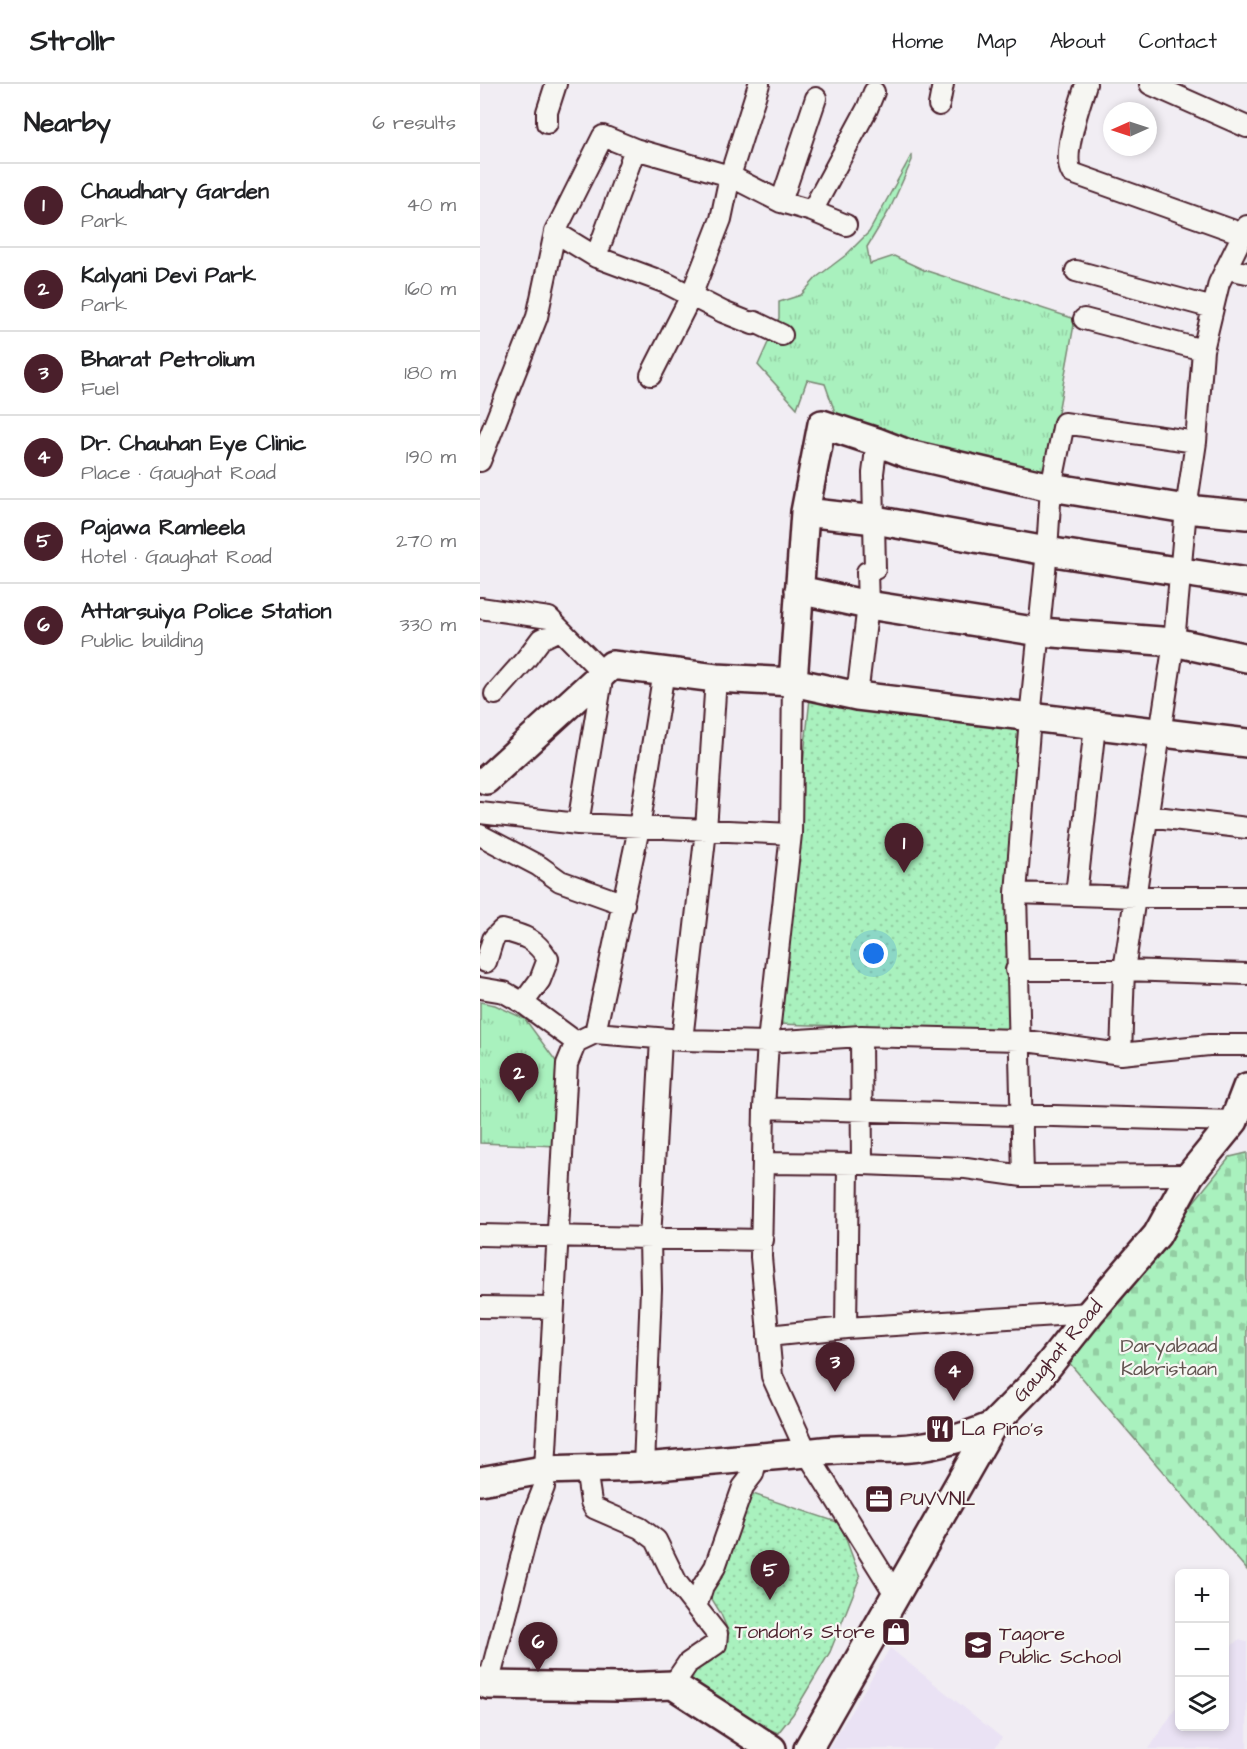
<!DOCTYPE html>
<html lang="en">
<head>
<meta charset="utf-8">
<style>
  body { margin:0; font-family:"Architects Daughter",sans-serif; background:#f6f6f6; color:#202124 }
  .controls { position:absolute; right:18px; bottom:18px; display:grid; overflow:hidden; border-radius:9px; box-shadow:0 3px 9px #0003 }
  .controls button { width:54px; height:54px; display:grid; place-items:center; padding:0; border:0; border-bottom:2px solid #e0e0e0; background:#fff; color:#202124; font:30px sans-serif }
  .compass { position:absolute; left:623px; top:18px; width:54px; height:54px; border-radius:50%; background:#fff; box-shadow:0 3px 9px #0003; rotate:267deg }
  .you { position:absolute; left:394px; top:870px; width:21px; height:21px; margin:-15px; border:4px solid #fff; border-radius:50%; background:#1a73e8; box-shadow:0 0 0 9px #1a73e833 }
  .badge { display:grid; place-items:center; width:39px; height:39px; border-radius:50%; background:#4a1f2b; color:#fff; font-size:20px; font-weight:700 }
  .pin { position:absolute; translate:-50% -50px; filter:drop-shadow(0 2px 3px #0008) }
  .pin::after { content:''; position:absolute; top:32px; width:21px; height:18px; background:inherit; clip-path:polygon(0 0,100% 0,50% 100%) }
  .list { margin:0; padding:0; list-style:none }
  h2 { display:flex; justify-content:space-between; align-items:center; height:78px; margin:0; padding:0 24px; font-size:26px }
  h2 small { font-size:20px; font-weight:400; color:#757577 }
  .list li { display:grid; grid-template-columns:39px 1fr auto; gap:18px; align-items:center; box-sizing:border-box; height:84px; padding:0 24px; border-top:2px solid #e0e0e0 }
  .list b { display:block; font-size:22px; white-space:nowrap }
  .list p { margin:0; font-size:20px; white-space:nowrap; color:#757577 }
  .list em { font-size:20px; font-style:normal; color:#757577 }
  .icon { flex:none; width:33px; height:33px; fill:none; stroke:currentColor; stroke-width:2; stroke-linecap:round; stroke-linejoin:round }
  .map { position:relative; flex:none; width:767px; height:1665px; overflow:hidden }
  header { display:flex; align-items:center; gap:36px; box-sizing:border-box; height:84px; padding:0 30px; background:#fff; border-bottom:2px solid #e0e0e0 }
  header strong { font-size:28px }
  nav { display:flex; gap:33px; margin-inline-start:auto; font-size:21px }
  main { display:flex }
  aside { flex:1; background:#fff }
  .map>svg:first-child { display:block }
  .built { fill:#eae2f4 }
  .grass { fill:url(#grass-tufts); stroke:#7a8874; stroke-width:1.5 }
  .cemetery { fill:url(#cemetery-stones); stroke:#7a8874; stroke-width:1.5 }
  .garden { fill:url(#garden-dots); stroke:#7a8874; stroke-width:1.5 }
  .lines { fill:none; stroke-linecap:round; stroke-linejoin:round }
  .street-casing { stroke:#4a1f2b; stroke-width:24 }
  .secondary-casing { stroke:#4a1f2b; stroke-width:32 }
  .street { stroke:#f6f6f2; stroke-width:20 }
  .secondary { stroke:#f6f6f2; stroke-width:27 }
  .labels { text-anchor:middle; dominant-baseline:central; stroke-width:4.5; stroke-linejoin:round; paint-order:stroke }
  .park-label { font-size:20px; fill:#625450; stroke:#f6f6f2 }
  .street-label { font-size:20px; fill:#4a1f2b; stroke:#f6f6f2 }
  .poi-label { font-size:20px; fill:#4a1f2b; stroke:#f6f6f2; text-anchor:start }
</style>
</head>
<body>
<header>
<strong>Strollr</strong>
<nav><a>Home</a><a>Map</a><a>About</a><a>Contact</a></nav>
</header>
<main>
<aside>
<h2>Nearby<small>6 results</small></h2>
<ul class="list">
<li><span class="badge">1</span><div><b>Chaudhary Garden</b><p>Park</p></div><em>40 m</em></li>
<li><span class="badge">2</span><div><b>Kalyani Devi Park</b><p>Park</p></div><em>160 m</em></li>
<li><span class="badge">3</span><div><b>Bharat Petrolium</b><p>Fuel</p></div><em>180 m</em></li>
<li><span class="badge">4</span><div><b>Dr. Chauhan Eye Clinic</b><p>Place · Gaughat Road</p></div><em>190 m</em></li>
<li><span class="badge">5</span><div><b>Pajawa Ramleela</b><p>Hotel · Gaughat Road</p></div><em>270 m</em></li>
<li><span class="badge">6</span><div><b>Attarsuiya Police Station</b><p>Public building</p></div><em>330 m</em></li>
</ul>
</aside>
<div class="map">
<svg width="767" height="1665" viewBox="0 0 767 1665">
  <defs>
    <pattern id="grass-tufts" width="24" height="20" patternUnits="userSpaceOnUse" patternTransform="scale(1.5)"><rect width="24" height="20" fill="#a9f1be"/><path d="M3 7l-1-3M5 7V3M7 7l1-3M15 17l-1-3M17 17v-4M19 17l1-3" fill="none" stroke="#93cea3"/></pattern>
    <pattern id="cemetery-stones" width="16" height="16" patternUnits="userSpaceOnUse" patternTransform="scale(1.5)"><rect width="16" height="16" fill="#a9f1be"/><path d="M2 7V4a2 2 0 0 1 4 0v3zM10 15v-3a2 2 0 0 1 4 0v3z" fill="#93cea3"/></pattern>
    <pattern id="garden-dots" width="8" height="8" patternUnits="userSpaceOnUse" patternTransform="scale(1.5)"><rect width="8" height="8" fill="#a9f1be"/><path d="M2 2h.1M6 6h.1" fill="none" stroke="#93cea3" stroke-width="1.8" stroke-linecap="round"/></pattern>
  </defs>
  <rect width="100%" height="100%" fill="#f1edf3"/>
  <filter id="ink" filterUnits="userSpaceOnUse"><feTurbulence type="fractalNoise" baseFrequency=".0167" numOctaves="2"/><feDisplacementMap in="SourceGraphic" scale="12" xChannelSelector="R" yChannelSelector="G"/><feConvolveMatrix kernelMatrix="1 2 1 2 8 2 1 2 1" color-interpolation-filters="sRGB"/></filter>
  <g filter="url(#ink)">
    <path class="built" d="M 758,1556 L 767,1558 L 767,1665 L 669,1665 L 699,1619 L 700,1642 L 744,1642 L 745,1568 Z
      M 410,1564 L 522,1654 L 514,1665 L 348,1665 Z"/>
    <path class="grass" d="M 432,70 L 432,76 L 410,125 L 387,163 L 390,180 L 414,172 L 444,186 L 595,235 L 566,395 L 475,375 L 357,334 L 345,300 L 327,296 L 317,324 L 278,281 L 299,234 L 299,218 L 321,211 L 337,193 L 366,171 L 389,148 Z
      M 0,918 L 15,921 L 45,935 L 78,980 L 78,1062 L 0,1059 Z"/>
    <path class="cemetery" d="M 767,1069 L 767,1486 L 586,1275 L 750,1073 Z"/>
    <path class="garden" d="M 330,614 L 541,639 L 530,947 L 296,940 Z
      M 267,1408 L 360,1439 L 380,1493 L 350,1568 L 313,1630 L 298,1649 L 233,1621 L 206,1593 L 249,1549 L 240,1528 L 227,1507 Z"/>
    <g class="lines">
      <g class="street-casing">
        <path id="street" d="M 606,0 C 600,20 581,72 592,89 L 763,150
          M 670,0 L 767,43
          M 459,21 L 463,0
          M 67,39 L 67,28 L 76,0
          M 301,118 L 336,14
          M 332,127 L 387,25 L 394,8
          M 75,148 L 116,173 L 186,199 L 243,228 L 273,240 L 275,238 L 302,251
          M 116,173 L 155,65
          M 747,185 L 767,189
          M 596,187 L 733,224
          M 604,235 L 723,266
          M 171,291 L 211,212 L 241,135 L 250,92 L 279,0
          M 0,377 L 57,233 L 75,148 L 123,52 L 155,65 L 250,92 L 301,118 L 332,127 L 366,141
          M 0,524 L 69,534 L 123,589 L 98,740
          M 313,598 L 311,750 L 288,958 L 284,1024 L 281,1173 L 292,1292 L 327,1369 L 415,1510
          M 15,610 L 46,575 L 61,555 L 80,546
          M 377,612 L 388,521 L 387,488 L 395,485 L 393,389 L 397,358
          M 0,729 L 98,740 L 311,750
          M 668,732 L 767,744
          M 0,751 L 59,782 L 80,797 L 144,820
          M 536,809 L 656,813 L 767,813
          M 596,811 L 615,642
          M 6,878 L 13,855 L 22,846 C 46,852 55,855 68,875 L 60,896 L 43,919
          M 536,886 L 644,886 L 767,890
          M 0,904 L 24,908 L 43,919 L 96,958 L 115,949 L 202,956 L 288,958 L 381,952 L 539,956 L 641,970 L 729,961 L 767,961
          M 115,949 L 159,744 L 184,587
          M 381,952 L 382,1080
          M 202,956 L 226,746 L 236,594
          M 641,970 L 644,886 L 694,558 L 706,425 L 716,358 L 723,266 L 739,199 L 767,142
          M 284,1024 L 754,1037
          M 283,1079 L 382,1080 L 486,1084 L 543,1092 L 710,1091
          M 543,1092 L 536,809 L 550,634 L 567,467 L 571,403 L 584,339 L 716,358
          M 0,1151 L 283,1156
          M 0,1223 L 72,1224
          M 366,1244 L 368,1081
          M 288,1252 L 366,1244 L 610,1229
          M 164,1383 L 171,1205 L 170,1155 L 181,955
          M 106,1385 L 111,1418 L 114,1424 L 160,1444 L 176,1456 L 197,1499 L 237,1550 L 236,1560 L 208,1579 L 193,1601
          M 216,1523 L 223,1502 L 235,1483 L 263,1403 L 273,1390 L 277,1373
          M 8,1601 L 51,1436 L 64,1403 L 87,980 L 96,958"/>
      </g>
      <g class="secondary-casing">
        <path id="secondary" d="M 325,428 L 395,436 L 567,467 L 767,498
          M 319,506 L 388,521 L 560,548 L 694,558 L 767,574
          M 313,598 L 377,612 L 767,659
          M 6,696 L 132,581 L 236,594 L 313,598 L 325,428 L 342,340 L 397,358 L 428,370 L 571,403 L 706,425 L 767,431
          M 0,1397 L 63,1386 L 164,1383 L 327,1369 C 357,1364 386,1366 416,1365 C 449,1364 481,1355 512,1342
          M 0,1597 L 8,1601 L 139,1603 L 193,1601 L 292,1665
          M 328,1665 L 512,1342 L 557,1296 L 610,1229 L 677,1151 L 710,1091 L 754,1037 L 767,1003"/>
      </g>
      <use href="#street" class="street"/>
      <use href="#secondary" class="secondary"/>
    </g>
  </g>
  <defs>
    <g id="restaurant-square" transform="scale(1.5)"><rect x="-9" y="-9" width="18" height="18" rx="4" fill="#4a1f2b" stroke="#f6f6f2"/><path d="M-5-6h1v4h1v-4h1v4h1v-4h1v5L-1.5 .5V6h-2V.5L-5-1ZM5-6V6H3V1.5H1.5Q1.5-4 5-6Z" fill="#fff"/></g>
    <g id="office-square" transform="scale(1.5)"><rect x="-9" y="-9" width="18" height="18" rx="4" fill="#4a1f2b" stroke="#f6f6f2"/><path d="M-6-3h4V-5.5h4V-3h4V5H-6ZM-1-4.5V-3h2v-1.5ZM-6 0V1H6V0Z" fill="#fff"/></g>
    <g id="shop-square" transform="scale(1.5)"><rect x="-9" y="-9" width="18" height="18" rx="4" fill="#4a1f2b" stroke="#f6f6f2"/><path d="M-5-2.5h2.3a2.7 3.5 0 0 1 5.4 0H5L5.5 6h-11ZM-1.5-2.5h3a1.5 2.3 0 0 0-3 0Z" fill="#fff"/></g>
    <g id="school-square" transform="scale(1.5)"><rect x="-9" y="-9" width="18" height="18" rx="4" fill="#4a1f2b" stroke="#f6f6f2"/><path d="M0-5L7-2L0 1L-7-2ZM-4 1L0 2.5L4 1V4Q0 6-4 4Z" fill="#fff"/></g>
  </defs>
  <g fill-rule="evenodd">
    <use href="#restaurant-square" x="460" y="1345"/>
    <use href="#office-square" x="399" y="1415"/>
    <use href="#shop-square" x="416" y="1548"/>
    <use href="#school-square" x="498" y="1561"/>
  </g>
  <g class="labels">
    <g class="park-label">
      <text x="689" y="1262">Daryabaad<tspan x="689" dy="23">Kabristaan</tspan></text>
    </g>
    <g class="street-label">
      <text transform="translate(578 1267) rotate(-50)">Gaughat Road</text>
    </g>
    <g class="poi-label">
      <text x="481" y="1345">La Pino's</text>
      <text x="420" y="1415">PUVVNL</text>
      <text x="395" y="1548" text-anchor="end">Tondon's Store</text>
      <text x="519" y="1550">Tagore<tspan x="519" dy="23">Public School</tspan></text>
    </g>
  </g>
</svg>
<div class="controls">
<button>+</button>
<button>−</button>
<button><svg class="icon" aria-label="layers" viewBox="0 0 24 24"><path d="M12 4l9 5-9 5-9-5zM3 14l9 5 9-5"/></svg></button>
</div>
<svg class="compass" viewBox="-18 -18 36 36"><path d="M0-13l5 13h-10z" fill="#e53935"/><path d="M0 13l5-13h-10z" fill="#757577"/></svg>
<div class="you"></div>
<div class="pin badge" style="left:424px;top:789px">1</div>
<div class="pin badge" style="left:39px;top:1019px">2</div>
<div class="pin badge" style="left:355px;top:1308px">3</div>
<div class="pin badge" style="left:474px;top:1317px">4</div>
<div class="pin badge" style="left:290px;top:1516px">5</div>
<div class="pin badge" style="left:58px;top:1588px">6</div>
</div>
</main>
</body>
</html>
